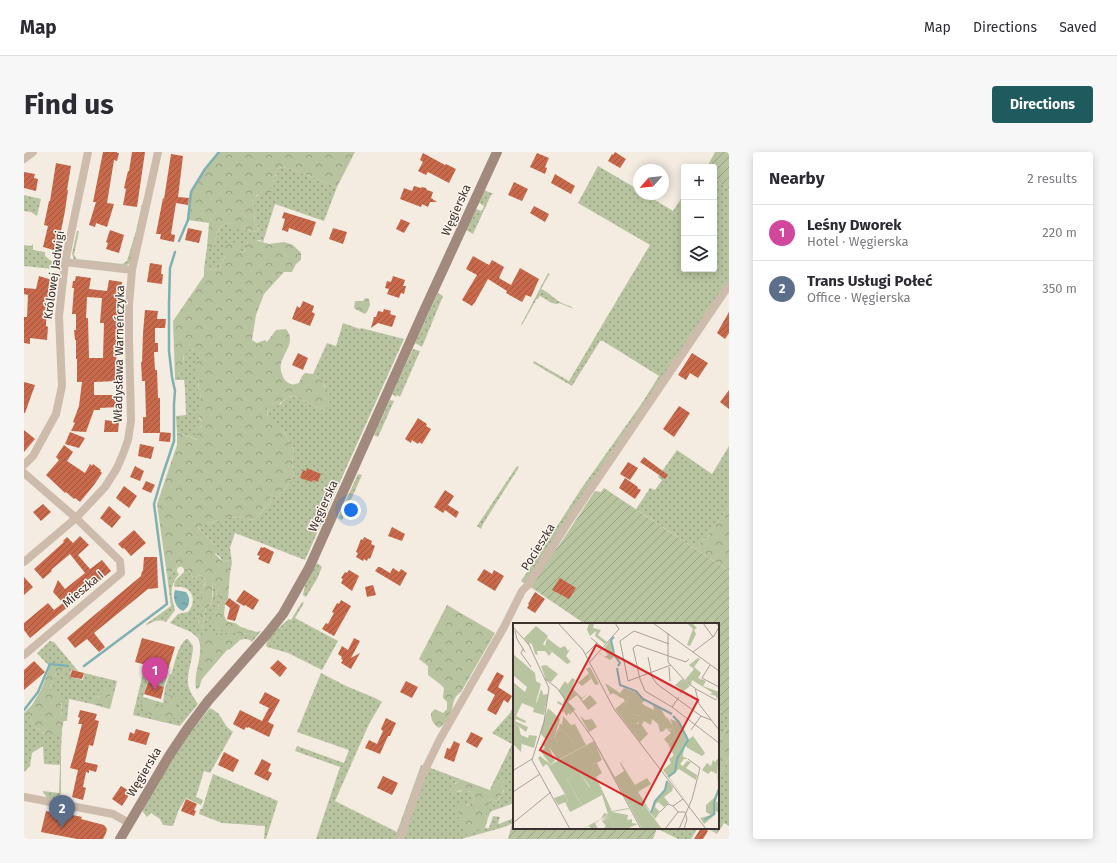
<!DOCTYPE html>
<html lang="en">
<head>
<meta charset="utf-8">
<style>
  body { margin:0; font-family:"Fira Sans",sans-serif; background:#f7f7f7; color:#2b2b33 }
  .controls { position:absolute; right:12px; top:12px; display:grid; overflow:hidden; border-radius:4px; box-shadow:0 2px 10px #0003 }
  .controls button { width:36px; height:36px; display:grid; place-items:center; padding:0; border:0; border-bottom:1px solid #e1e1e2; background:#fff; color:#2b2b33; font:20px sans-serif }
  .compass { position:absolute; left:609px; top:12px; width:36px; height:36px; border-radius:50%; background:#fff; box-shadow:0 2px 10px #0003; rotate:242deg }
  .you { position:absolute; left:327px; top:358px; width:14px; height:14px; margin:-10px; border:3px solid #fff; border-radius:50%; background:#1a73e8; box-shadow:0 0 0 6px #1a73e833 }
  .badge { display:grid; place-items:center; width:26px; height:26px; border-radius:50%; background:#1f5a5e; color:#fff; font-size:13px; font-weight:700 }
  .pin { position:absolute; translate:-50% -33px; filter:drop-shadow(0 1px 2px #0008) }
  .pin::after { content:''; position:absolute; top:21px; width:14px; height:12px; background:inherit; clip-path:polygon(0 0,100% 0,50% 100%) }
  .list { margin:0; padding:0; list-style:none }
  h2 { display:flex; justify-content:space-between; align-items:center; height:52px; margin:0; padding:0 16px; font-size:17px }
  h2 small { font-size:13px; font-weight:400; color:#7c7c81 }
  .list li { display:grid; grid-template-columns:26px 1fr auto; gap:12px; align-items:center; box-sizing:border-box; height:56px; padding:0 16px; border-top:1px solid #e1e1e2 }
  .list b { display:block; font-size:15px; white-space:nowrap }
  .list p { margin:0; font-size:13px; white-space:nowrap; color:#7c7c81 }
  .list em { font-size:13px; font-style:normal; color:#7c7c81 }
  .icon { flex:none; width:22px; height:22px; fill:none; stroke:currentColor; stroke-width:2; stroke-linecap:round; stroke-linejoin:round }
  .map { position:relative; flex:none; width:705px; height:687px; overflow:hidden; border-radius:4px }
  header { display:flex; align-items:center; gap:24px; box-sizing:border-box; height:56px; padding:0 20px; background:#fff; border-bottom:1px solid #e1e1e2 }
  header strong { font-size:19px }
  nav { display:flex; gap:22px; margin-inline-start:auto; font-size:14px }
  .intro { display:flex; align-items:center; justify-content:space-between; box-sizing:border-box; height:96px; padding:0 24px }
  h1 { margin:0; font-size:28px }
  .button { padding:10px 18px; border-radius:4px; background:#1f5a5e; color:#fff; font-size:14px; font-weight:700 }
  main { display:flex; gap:24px; padding:0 24px }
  aside { flex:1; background:#fff; border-radius:4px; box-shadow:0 2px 10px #0003 }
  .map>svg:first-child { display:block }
  .grass { fill:url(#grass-dots) }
  .forest { fill:url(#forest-crowns) }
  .garden { fill:url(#garden-furrows) }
  .water { fill:url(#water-ripples) }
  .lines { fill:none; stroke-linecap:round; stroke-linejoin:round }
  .stream { stroke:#7fb0b2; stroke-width:2.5 }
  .building { fill:url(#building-hatch); fill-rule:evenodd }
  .minor { stroke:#cdbbac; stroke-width:8 }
  .secondary { stroke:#a18a7d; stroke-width:10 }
  .labels { text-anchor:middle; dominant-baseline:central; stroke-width:3; stroke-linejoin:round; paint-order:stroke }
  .street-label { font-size:12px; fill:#3b302b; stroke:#fbf5ee }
  .inset-river { fill:none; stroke:#7fb0b2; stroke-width:2 }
  .inset-road { fill:none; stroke:#aaa098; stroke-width:1 }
  .view { fill:#d62828; fill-opacity:0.15; stroke:#d62828; stroke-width:2 }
  .inset-edge { fill:none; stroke:#3b302b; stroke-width:2 }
</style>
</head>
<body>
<header>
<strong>Map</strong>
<nav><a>Map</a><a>Directions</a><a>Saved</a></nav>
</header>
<div class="intro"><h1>Find us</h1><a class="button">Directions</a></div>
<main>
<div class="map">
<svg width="705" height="687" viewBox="0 0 705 687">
  <defs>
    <pattern id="grass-dots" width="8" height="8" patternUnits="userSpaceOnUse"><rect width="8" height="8" fill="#b8c4a0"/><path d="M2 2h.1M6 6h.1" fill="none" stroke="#97a083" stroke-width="1.8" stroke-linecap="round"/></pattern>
    <pattern id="forest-crowns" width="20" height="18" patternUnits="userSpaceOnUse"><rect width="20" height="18" fill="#b8c4a0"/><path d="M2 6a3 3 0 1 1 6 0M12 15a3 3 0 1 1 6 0" fill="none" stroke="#97a083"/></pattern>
    <pattern id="garden-furrows" width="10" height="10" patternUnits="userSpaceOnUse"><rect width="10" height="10" fill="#b8c4a0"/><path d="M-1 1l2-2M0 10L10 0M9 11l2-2" fill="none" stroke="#97a083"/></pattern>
    <pattern id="water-ripples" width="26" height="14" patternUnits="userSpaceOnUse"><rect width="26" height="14" fill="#7fb0b2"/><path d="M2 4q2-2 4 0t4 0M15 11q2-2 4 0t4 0" fill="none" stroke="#699091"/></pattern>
    <pattern id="building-hatch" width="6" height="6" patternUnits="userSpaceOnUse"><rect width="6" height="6" fill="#c8694b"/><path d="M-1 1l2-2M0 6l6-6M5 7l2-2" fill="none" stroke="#a4573f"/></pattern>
  </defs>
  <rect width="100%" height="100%" fill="#f4ebe1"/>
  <path class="grass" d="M 574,14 L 615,38 L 615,42 L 621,42 L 649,59 L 660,42 L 660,117 L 690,117 L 690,26 L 705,38 L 705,129 L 501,432 L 497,429 L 510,410 L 557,337 L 618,251 L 635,224 L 579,189 L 576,189 L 548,234 L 509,211 L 510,209 L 545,229 C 572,184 598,139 626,93 L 554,51 Z
    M 258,15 L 270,18 L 313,35 L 300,69 L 251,52 L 239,90 L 236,88 L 224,89 L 220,100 L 216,99 L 202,103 L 197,111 L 196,118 L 180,117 L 183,95 L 189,95 L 195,77 L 203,70 L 222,78 L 233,80 L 235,77 L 233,73 L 231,72 L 230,54 L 228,47 L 236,42 L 239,42 L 249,31 L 251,23 L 253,24 L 253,17 Z
    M 460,38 L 470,42 L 467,43 L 449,82 L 442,78 L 452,57 L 458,59 L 460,54 L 455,51 Z
    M 0,43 L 17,47 L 13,64 L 7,60 L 0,59 Z
    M 118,52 L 119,52 L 108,107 L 105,112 L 100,114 L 50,107 L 48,102 L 53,79 L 55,79 L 50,103 L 53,107 L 98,112 L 103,109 L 112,79 Z
    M 9,92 L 9,98 L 21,100 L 21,104 L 30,111 L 29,117 L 0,114 L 0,93 L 7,94 Z
    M 524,121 L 527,123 L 525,123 L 517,137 C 525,140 529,146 536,150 C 541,153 546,153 550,157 L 535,151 L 533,152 L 528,151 L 516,144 L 512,148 L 498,173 L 497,173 Z
    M 414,141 L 419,144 L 398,195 L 391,191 Z
    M 319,171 L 336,177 L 337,176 L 380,187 L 281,408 L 211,381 L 206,396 L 208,411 L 204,408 L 199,410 L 196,405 L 191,401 L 191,393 L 177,379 L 174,374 L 186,372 L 193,368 L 200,372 L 200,369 L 203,365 L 220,366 L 230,368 L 247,350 L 246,345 L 247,343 L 253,346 L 264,333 L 270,323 L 268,311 L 270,297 L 268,294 L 260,280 L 244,266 L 243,255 L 257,252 C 260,247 265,244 270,244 L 301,259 L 302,235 L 299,232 L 297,227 L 289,222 L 303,191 L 312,194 Z
    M 166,197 L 173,199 L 176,202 L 176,205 L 173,210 L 172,214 L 172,223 L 175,225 L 174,239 C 180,246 176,258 175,266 L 178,270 L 178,273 L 175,276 L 174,288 L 153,280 L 152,264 L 162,263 L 161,236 L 160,228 L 151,228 L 151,225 L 153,225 C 158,218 161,210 159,202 Z
    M 389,197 L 396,199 L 376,245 L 373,243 L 372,245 L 368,242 Z
    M 366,248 L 370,249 L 354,285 L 350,283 Z
    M 705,294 L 705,354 L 681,388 L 679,387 L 672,397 L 612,357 L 626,336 L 631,338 L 638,328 L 634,325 L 653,298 L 688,322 Z
    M 493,314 L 495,315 L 459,372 L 457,377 L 453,374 Z
    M 334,322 L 338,323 L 318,368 L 314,366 Z
    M 293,411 L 298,415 L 293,427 L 282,445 L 279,443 L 281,433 Z
    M 154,414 C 163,415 166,419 169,426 L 177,423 L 180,426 L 182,432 L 178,434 L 177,440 L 178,442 L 176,453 L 176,462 L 174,471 L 175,477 L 178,477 L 182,456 L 186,454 L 189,444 L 189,431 L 196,436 L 192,440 L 195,450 L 194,458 L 190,461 L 190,471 L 193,476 L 230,483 L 232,482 L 232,480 L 237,479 L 228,490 C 224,486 220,487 216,488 L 215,484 L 176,482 L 174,486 L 167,480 L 146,471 L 154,462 L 164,460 C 174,448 168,433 151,435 L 150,434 L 151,429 L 160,420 L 160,417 L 158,415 L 155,415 L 153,417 L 153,420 L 155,422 C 145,434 147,444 151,458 L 142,470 C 134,467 130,469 123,473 L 122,472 L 147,454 L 143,423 L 150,418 Z
    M 278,450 L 280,451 L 271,466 L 314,489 L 298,518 L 264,501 L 243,495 L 242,493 C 245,483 257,474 265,467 L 267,468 Z
    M 162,487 L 164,487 L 169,494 C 169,507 163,520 164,532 C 165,539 170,546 174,552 L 156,574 L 109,563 L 119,521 L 120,521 L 123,531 L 119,545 L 139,551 L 141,536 L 146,522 L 147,523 C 151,511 153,495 162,487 Z
    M 26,489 L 30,490 L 54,519 L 47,518 L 46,525 L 59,528 L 60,521 L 93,529 L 86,557 L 85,557 L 86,556 L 82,548 L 83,545 L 86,544 L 88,539 L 77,544 L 71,545 L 68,552 L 45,547 L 43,569 L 39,569 L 37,560 L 38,551 L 25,538 L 32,521 L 34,519 L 42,518 L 31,512 L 26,515 L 13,501 Z
    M 122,518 L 133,521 L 133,522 L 137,523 L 139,522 L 143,523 L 140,535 L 124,530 Z
    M 297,521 L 322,534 L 351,546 L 358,550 L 345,572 L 311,649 L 373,680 L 397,613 L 399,614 L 375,687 L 292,687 L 316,615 L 271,599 L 273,594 L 320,611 L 325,598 L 273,580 Z
    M 490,553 L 490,651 L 468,659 L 466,661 L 464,666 L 461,663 L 463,660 L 466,647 L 473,649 L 477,645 L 480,639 L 474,633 L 472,634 L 468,633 L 488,592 L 468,581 L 486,561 Z
    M 186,556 L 194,561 L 203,575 L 209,580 L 186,621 L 180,619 L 172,645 L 179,648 L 177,653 L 162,646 L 154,659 L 154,660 L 149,674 L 139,673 L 136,667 L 127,661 L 123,665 L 119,660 L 118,656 L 120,651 L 166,581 Z
    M 694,558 L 705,565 L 705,572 L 694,591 Z
    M 2,559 L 1,561 L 6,564 L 7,570 L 13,577 L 15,576 L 18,581 L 38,576 L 37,600 L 37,649 L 23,646 L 19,640 L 19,639 L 35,641 L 36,613 L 20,612 L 19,594 L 8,601 L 6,614 L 0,620 L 0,561 Z
    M 705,606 L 705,674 L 700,671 L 693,682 L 683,676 L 694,676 L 694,627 Z
    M 404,615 L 436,627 L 434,630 L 431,631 L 430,636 L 425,639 C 432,642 437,637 447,640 L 451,647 C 449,651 447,651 443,653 C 439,656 437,661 436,665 L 453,674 L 455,679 L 461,676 L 465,676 L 469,664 L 476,665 L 474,671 L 475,672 L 490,666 L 490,671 L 477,676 L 470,678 L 437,687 L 379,687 Z
    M 189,622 L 254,649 L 242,687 L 240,687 L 241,674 L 198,671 L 175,662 L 176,657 L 178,657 Z
    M 632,676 L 674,676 L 667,687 L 654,687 Z"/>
  <path class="forest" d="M 195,0 L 331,0 L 313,35 L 270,18 L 258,15 L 253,17 L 254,24 L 251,23 L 249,31 L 250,35 L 250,38 C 242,44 238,40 232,44 L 231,47 L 228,47 L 230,54 L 231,72 L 233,73 L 235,77 L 233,80 L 209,75 L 208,72 L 203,70 L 195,77 L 189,95 L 183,95 L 185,71 L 164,68 L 167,40 L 175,29 L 181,17 Z
    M 228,87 L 245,92 L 260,90 L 269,93 L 277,101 L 277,108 L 272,112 L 268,120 L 260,120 L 240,142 L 232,163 L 228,188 L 233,191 L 241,188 L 243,190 L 252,178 L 262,177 C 264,180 266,183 266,186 C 267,198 252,209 258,222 C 259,225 260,228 263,230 C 267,233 270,233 275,231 L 278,224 L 281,221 L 289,222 L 297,227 L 299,232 L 306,241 L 306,251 L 301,259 L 270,244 C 262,244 257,251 251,256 L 246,255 L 243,255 L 244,266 L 249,269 L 260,280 L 268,294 L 270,297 L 268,311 L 270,323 L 264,333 L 253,346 L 247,343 L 246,345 L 247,350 L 230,368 L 220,366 L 203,365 L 201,369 L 199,374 L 197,374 L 193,368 L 186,372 L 174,375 L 177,379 L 191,393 L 191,402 L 199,410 L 204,408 L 208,411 L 206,421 L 204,447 L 201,452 L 200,463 L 202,468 L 205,470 L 211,471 L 217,475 L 221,476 L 225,478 L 227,478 L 232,480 L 232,482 L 230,483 C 222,481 197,480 192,475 C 190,473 189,469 188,466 L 190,461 L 194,458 L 195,450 L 192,440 L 196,436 L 189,431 C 188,439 190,449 184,456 L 182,456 L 178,477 L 174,477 L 173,472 L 175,470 L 174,467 L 176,462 L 175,461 L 176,459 L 176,447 L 178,442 L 176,436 L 182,432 L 180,426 L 177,423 L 169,426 C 166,419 163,415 154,414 L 150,418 L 143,423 L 133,352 L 153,293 L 153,280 L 173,288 L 172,278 L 178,274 L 178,270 L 173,261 L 174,255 L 176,253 C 177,248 178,243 174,240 L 175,225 L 172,224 C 172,219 171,214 173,210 C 173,209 176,206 176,204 C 176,200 170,198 166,197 L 162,203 L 159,202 L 160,214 L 153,225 L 151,225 L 149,169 L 180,124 L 180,117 L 196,118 L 197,111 L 202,103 L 200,95 L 204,90 L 214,91 L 216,95 L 216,99 L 220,100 L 224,89 Z
    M 341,146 L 345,147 L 346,153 L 343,160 L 341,162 L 331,157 L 330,155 L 331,149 L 339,149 Z
    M 705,354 L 705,419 L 672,397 L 679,387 L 681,388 Z
    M 423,453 L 471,481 L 437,540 C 429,546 430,549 428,558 C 427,564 421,573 415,576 C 409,572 407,568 407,561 L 411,557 L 419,561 L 423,557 L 423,550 L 419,546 L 420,536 L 416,532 L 404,523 L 404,514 L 395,507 Z
    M 178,479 L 215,484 L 216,488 L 206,497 L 203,498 L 178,527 L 175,536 L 173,537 L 172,536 C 169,519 181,502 174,486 Z
    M 31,512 L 43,514 L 43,517 C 40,520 35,518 32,521 L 25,538 L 28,539 L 38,544 C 38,549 37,555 37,560 C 37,562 38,564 39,566 C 41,578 34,584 23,585 L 20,580 L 18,581 L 16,579 L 16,577 L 15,576 L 13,577 L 7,570 L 6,564 L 3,564 L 1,561 L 2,559 L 8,553 L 17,538 L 26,515 Z
    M 83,535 L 88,536 L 88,539 L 86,544 L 83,545 L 82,548 L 87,549 L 86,556 L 85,557 L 68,552 L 71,545 L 77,544 L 79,537 Z
    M 153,541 L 155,541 L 156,545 L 152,556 L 157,564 L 155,566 L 148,566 L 144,570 C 136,569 121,560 116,554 L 119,547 C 128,547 135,557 145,553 L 143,545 L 144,543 L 148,544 Z
    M 705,572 L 705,606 L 694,627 L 694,591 Z
    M 436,627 L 466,638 L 468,633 C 473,634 474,632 476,628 L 480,629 C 480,637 480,643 473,649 L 466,647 L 465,652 L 466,658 L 461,663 L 464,666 L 461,676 L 455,679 L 453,675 L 451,680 L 441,682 L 433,667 L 436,665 L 436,661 L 433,659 L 432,653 L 436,650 L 440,650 L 442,654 L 449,650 L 451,647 L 447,640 L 444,639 L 440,642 L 437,638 L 426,642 L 425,639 L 429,636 L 429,633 L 434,630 Z"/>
  <path class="garden" d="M 691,0 L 705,0 L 705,38 L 690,26 L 690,15 L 683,15 Z
    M 580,336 L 705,419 L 705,565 L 694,558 L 694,472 L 561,472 L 505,434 L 538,389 L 571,339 L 577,340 Z
    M 490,671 L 490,676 L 633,676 L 629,687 L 484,687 L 488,672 Z"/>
  <path class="water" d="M 151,438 L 162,440 C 167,446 166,455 159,459 C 152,457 148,446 151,438 Z"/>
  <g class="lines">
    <path class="stream" d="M 155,89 L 164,68 L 167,40 L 181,17 L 195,0
      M 60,514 L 143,452 L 130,352 L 138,325 L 150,289 L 150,251 L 151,239 L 148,225 L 145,199 L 145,152 L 146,116 L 151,100
      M 0,558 L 14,540 L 26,512 L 44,514"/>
  </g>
  <path class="building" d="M 79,0 L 93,0 L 93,1 L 95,1 L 93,9 L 90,8 L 83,51 L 90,52 L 83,75 L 72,71 L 71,75 L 65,73 L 72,50 L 69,50 Z
    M 108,0 L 121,0 L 113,55 L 99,53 L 102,37 L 100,36 L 104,19 L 105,19 Z
    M 591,0 L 602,7 L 596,16 L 584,9 L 588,2 L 589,3 Z
    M 399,1 L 421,13 L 422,12 L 432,17 L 425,31 L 404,20 L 402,23 L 394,19 L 399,10 L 396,8 Z
    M 513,1 L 525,6 L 521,15 L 523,16 L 521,22 L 506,15 Z
    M 147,2 L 159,4 L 154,45 L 165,46 L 164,53 L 152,51 L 147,82 L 151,83 L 150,90 L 136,87 L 137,82 L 132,82 L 139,46 L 140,47 Z
    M 32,11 L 47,14 L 43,38 L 44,38 L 41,59 L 33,99 L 19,95 L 24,74 L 20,73 L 25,49 L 26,49 Z
    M 0,20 L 11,22 L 10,26 L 14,27 L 12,39 L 0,36 Z
    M 531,22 L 551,34 L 547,42 L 527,31 Z
    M 490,30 L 504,37 L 498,49 L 484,43 Z
    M 390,34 L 397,36 L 398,35 L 402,36 L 403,38 L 409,40 L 407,46 L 413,50 L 406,50 L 404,55 L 398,52 L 397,55 L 376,47 L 380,36 L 388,39 Z
    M 510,54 L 525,62 L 521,70 L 506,61 Z
    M 260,60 L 292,70 L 287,84 L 265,76 L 264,80 L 258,78 L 261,67 L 258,66 Z
    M 377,67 L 386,71 L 380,81 L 372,77 Z
    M 164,76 L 178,79 L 175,91 L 161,88 Z
    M 309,76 L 323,80 L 319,92 L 305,87 Z
    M 86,78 L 100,83 L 95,101 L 82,97 L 84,91 L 82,90 Z
    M 449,104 L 465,113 L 468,108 L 480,115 L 475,126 L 487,133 L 496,116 L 515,127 L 507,145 L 502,143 L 498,150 L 482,141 L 483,139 L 464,127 L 450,152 L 450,151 L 448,154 L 438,148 L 453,123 L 442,117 Z
    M 126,111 L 138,113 L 137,122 L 139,122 L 138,132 L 123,130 Z
    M 15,124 L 28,128 L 23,147 L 22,174 L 24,175 L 23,188 L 6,186 L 6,192 L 0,191 L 0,165 L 3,165 L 4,143 L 0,142 L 0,136 L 12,137 Z
    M 52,124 L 67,126 L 65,137 L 83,139 L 85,128 L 98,130 L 96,144 L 95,144 L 92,193 L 93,229 L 70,230 L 70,243 L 94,243 L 94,255 L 76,256 L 76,258 L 70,258 L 62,280 L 47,279 L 51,271 L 49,270 L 55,254 L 58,230 L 53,230 L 53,207 L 52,207 L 52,188 L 51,188 L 50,178 L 52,178 L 52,162 L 48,162 L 50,136 L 48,136 L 49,129 L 51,129 ZM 63,145 L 78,146 L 76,171 L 80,171 L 79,206 L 65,206 L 64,166 L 62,166 Z
    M 369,124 L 381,128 L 379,134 L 382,134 L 380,142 L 377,141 L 375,146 L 363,142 L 365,137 L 361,136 L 363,129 L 367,130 Z
    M 279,149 L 290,154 L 288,160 L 291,162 L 286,174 L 268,167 L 273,154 L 276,156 Z
    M 360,157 L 367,159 L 366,162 L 372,164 L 368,175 L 354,171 L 347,176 L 350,165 L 352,165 L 354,159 L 359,160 Z
    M 121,158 L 134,159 L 133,167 L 142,167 L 141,176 L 131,176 L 131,191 L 134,191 L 134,200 L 130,200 L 131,218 L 133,218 L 134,246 L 136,246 L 136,281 L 119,281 L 119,265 L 122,265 L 121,229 L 118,229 L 117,210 L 118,210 L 119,181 Z
    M 705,160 L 705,181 L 701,187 L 693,181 Z
    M 274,201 L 284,206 L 279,218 L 268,213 Z
    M 668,201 L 684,211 L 674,226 L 666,221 L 662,228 L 654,223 Z
    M 0,230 L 11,233 L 1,261 L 0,261 Z
    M 705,238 L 705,257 L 696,250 Z
    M 655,254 L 666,261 L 650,285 L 639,277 Z
    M 394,266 L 403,272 L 402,274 L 407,277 L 398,292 L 395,290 L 394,292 L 388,288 L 387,291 L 381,287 Z
    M 81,268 L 95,270 L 94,280 L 80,280 Z
    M 0,278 L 11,287 L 0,300 Z
    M 46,280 L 61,286 L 55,296 L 41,292 Z
    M 136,280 L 147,281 L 146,290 L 135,289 Z
    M 116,292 L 130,295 L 127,307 L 114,304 Z
    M 40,293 L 49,300 L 43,309 L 61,321 L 66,312 L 68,314 L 69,312 L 77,318 L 76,319 L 78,321 L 70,333 L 56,350 L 51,346 L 50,347 L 42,340 L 41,341 L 22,323 L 35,308 L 32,305 Z
    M 620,305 L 644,323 L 641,327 L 616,310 Z
    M 604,310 L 614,316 L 606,328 L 596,322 Z
    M 111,314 L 120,319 L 116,329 L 106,325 Z
    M 283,316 L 297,322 L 294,330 L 289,328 L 288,330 L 276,326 L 279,318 L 282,319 Z
    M 601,326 L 614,335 L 613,336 L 617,338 L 611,347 L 595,336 Z
    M 122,329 L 131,333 L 127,341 L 118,337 Z
    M 100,334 L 113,344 L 105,356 L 92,346 Z
    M 421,338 L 430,344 L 424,353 L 435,360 L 432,366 L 421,358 L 419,361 L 410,355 Z
    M 19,352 L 27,360 L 17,369 L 9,360 Z
    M 85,354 L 97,365 L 88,376 L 76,366 Z
    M 368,375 L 381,382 L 378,389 L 364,384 Z
    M 110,378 L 122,391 L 107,404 L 100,396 L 99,397 L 94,392 Z
    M 56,384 L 65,393 L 54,403 L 66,417 L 78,408 L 87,419 L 6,486 L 0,478 L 0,471 L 24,451 L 30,458 L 39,451 L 29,440 L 34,428 L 41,437 L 61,421 L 46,402 L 27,418 L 28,419 L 19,427 L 10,417 L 40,390 L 39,389 L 43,385 L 49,391 Z
    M 340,385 L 348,389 L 347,392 L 351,394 L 346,407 L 344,406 L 343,409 L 340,407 L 339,409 L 332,405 L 334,401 L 332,400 L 337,387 L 339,388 Z
    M 237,395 L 239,396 L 240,395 L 250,400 L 245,412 L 234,407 L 236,404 L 233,403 Z
    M 120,405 L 133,405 L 134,436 L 124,437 L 70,481 L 81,495 L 75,500 L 63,487 L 51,496 L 43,486 L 117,424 L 118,419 L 119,419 Z
    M 354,415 L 356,415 L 366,421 L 369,416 L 375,420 L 377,417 L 383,421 L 376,434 L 351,419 Z
    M 460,417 L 468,422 L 470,418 L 480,424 L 471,439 L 453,428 Z
    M 325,418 L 335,424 L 328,439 L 317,431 L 319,427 L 317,426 L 321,420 L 323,421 Z
    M 0,425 L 9,435 L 0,443 Z
    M 536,426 L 552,436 L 545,447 L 528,438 Z
    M 349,433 L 352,443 L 343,445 L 341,435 Z
    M 220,438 L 235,448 L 229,458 L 221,453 L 220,454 L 212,449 Z
    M 511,440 L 521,447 L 511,461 L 503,456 L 505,453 L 504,452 Z
    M 205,446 L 216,454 L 211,469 L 203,467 L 206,456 L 201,452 Z
    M 317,448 L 327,454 L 310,484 L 298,477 L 302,471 L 304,472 L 310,461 L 308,460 L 313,451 L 315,452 Z
    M 118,486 L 151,495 L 143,521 L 122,516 L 122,513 L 111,510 Z
    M 330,486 L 336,489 L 327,506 L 336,501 L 327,517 L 317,511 L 319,508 L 317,507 L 318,505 L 314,502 L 318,494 L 324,498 Z
    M 254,508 L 263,516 L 256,525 L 246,516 Z
    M 10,509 L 21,520 L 0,538 L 0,518 Z
    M 48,518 L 60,521 L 58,527 L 46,525 Z
    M 473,520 L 480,524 L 474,535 L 488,544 L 484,551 L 480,548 L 472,563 L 463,558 L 471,543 L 463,538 Z
    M 382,529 L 394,535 L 388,546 L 376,540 Z
    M 124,530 L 140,535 L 137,547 L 120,542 Z
    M 241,540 L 256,548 L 244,570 L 250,573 L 245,585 L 224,575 L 224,576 L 222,575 L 220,578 L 209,572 L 216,558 L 238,569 L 245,556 L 235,551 Z
    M 56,558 L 73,562 L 71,568 L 75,569 L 69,594 L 65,593 L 61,610 L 74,613 L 72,620 L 65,618 L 65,621 L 62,620 L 59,635 L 62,636 L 59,648 L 48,645 L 54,618 L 46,616 L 51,599 L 58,572 L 54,572 L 56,566 L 54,565 Z
    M 362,566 L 372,571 L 366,584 L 364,584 L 356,602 L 341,596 L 345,588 L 353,592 L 359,579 L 357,577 Z
    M 112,577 L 126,581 L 122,593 L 104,588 L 106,580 L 110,582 Z
    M 447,580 L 459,586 L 453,596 L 442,590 Z
    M 430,589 L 436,592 L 430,610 L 420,606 L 423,596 L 426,597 Z
    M 200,600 L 215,608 L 209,620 L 194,613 Z
    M 238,607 L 247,612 L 244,619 L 248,621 L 244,629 L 230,622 Z
    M 359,624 L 374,631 L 368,643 L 353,636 Z
    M 97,634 L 107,640 L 98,654 L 88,647 Z
    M 162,647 L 173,652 L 170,658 L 172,659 L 170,664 L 157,659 Z
    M 22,659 L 44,664 L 44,662 L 58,665 L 57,667 L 80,673 L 83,677 L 82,681 L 79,687 L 53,687 L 17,680 Z
    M 677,676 L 680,676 L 684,679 L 679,687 L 670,687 Z"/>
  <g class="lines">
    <path class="minor" d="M 0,7 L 9,0
      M 41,110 L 108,118
      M 0,313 L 9,304 L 32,262 L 38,234 L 35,164 L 41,110 L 64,0
      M 0,321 L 52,366 L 96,409 L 97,421 L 0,503
      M 0,410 L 52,366 L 81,335 L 93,316 L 99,302 L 104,288 L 107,269 L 105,187 L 105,153 L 108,118 L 134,0
      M 0,645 L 89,662 L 105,671
      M 376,687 L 398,624 L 416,587 L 480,475 L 498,439 L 505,432 L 543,372 L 705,133"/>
    <path class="secondary" d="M 96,687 L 145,604 L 163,577 L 184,549 L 243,482 L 259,462 L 285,416 L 399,161 L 473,0"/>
  </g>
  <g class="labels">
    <g class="street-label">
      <text transform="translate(432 58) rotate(-66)">Węgierska</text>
      <text transform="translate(30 123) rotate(-82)">Królowej Jadwigi</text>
      <text transform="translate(95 202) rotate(-89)">Władysława Warneńczyka</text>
      <text transform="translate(299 354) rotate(-66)">Węgierska</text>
      <text transform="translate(514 395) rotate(-58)">Pocieszka</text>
      <text transform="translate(59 437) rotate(-40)">Mieszka I</text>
      <text transform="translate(120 620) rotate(-59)">Węgierska</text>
    </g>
  </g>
  <g transform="translate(489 471)">
    <rect width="206" height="206" fill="#f4ebe1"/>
    <path d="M 76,0 L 81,0 L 80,5 L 88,7 L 85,12 L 94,19 L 92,21 L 82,13 L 83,8 L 77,13 L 74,7 ZM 174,0 L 179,0 L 184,5 L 181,7 L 183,11 L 177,23 L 174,22 L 180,6 ZM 23,3 L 35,13 L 30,21 L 39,29 L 36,33 L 32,28 L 24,28 L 25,32 L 22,31 L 19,21 L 16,20 L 18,25 L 11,15 ZM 98,16 L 102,33 L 97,37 L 86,31 L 88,29 L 87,31 L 91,34 L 95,32 L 91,26 L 89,28 ZM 0,31 L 22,50 L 23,58 L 28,61 L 23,79 L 32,84 L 29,82 L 29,72 L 35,71 L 31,92 L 20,89 L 21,85 L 9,80 L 3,93 L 13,98 L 12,100 L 3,96 L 2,98 L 15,104 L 13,109 L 0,99 L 0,59 L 12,69 L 14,64 L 0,52 ZM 33,42 L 45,51 L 38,59 L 33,57 L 28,43 ZM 77,44 L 86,61 L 82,62 L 76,51 L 78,56 L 69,63 L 62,57 L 59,65 L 69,75 L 75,70 L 69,76 L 70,78 L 77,72 L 84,80 L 75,87 L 64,72 L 55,79 L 63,87 L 61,87 L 57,92 L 56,90 L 53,93 L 51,88 L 48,91 L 47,100 L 49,102 L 50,93 L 58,102 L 62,101 L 73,122 L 45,137 L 36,124 L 42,138 L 35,143 L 33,141 L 30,144 L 25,135 L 27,133 L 37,141 L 28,129 L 32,124 L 30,121 L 42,112 L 46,104 L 50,83 L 44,80 L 45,78 L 50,81 L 51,76 L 46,67 L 52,58 L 55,61 L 59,55 L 66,59 L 76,50 L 73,46 ZM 47,106 L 55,112 L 62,122 L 60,124 L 51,109 L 45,119 L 41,116 ZM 169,56 L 177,63 L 166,72 L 169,67 L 162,62 ZM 116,73 L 112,82 L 116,91 L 128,93 L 128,97 L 123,101 L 129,102 L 135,111 L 127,119 L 102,86 L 112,78 L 109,74 ZM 154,94 L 159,102 L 155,106 L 160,107 L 163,113 L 155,121 L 151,116 L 158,110 L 153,105 ZM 8,112 L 15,115 L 16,112 L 24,113 L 21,125 L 9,121 ZM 180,113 L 192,130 L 189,133 L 178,127 L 175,117 ZM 81,117 L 102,154 L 111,148 L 107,140 L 114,136 L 108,140 L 122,162 L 134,155 L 138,161 L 125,169 L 138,189 L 142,178 L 152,167 L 154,157 L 160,164 L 159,168 L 151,174 L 156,180 L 151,184 L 145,179 L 143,181 L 142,184 L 147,189 L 142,196 L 129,177 L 116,182 ZM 161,132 L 164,138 L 169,133 L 175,136 L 171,136 L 167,141 L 170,143 L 174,138 L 178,139 L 173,145 L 184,152 L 183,157 L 166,146 L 156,154 L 176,182 L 150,147 L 158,140 L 156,136 ZM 206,134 L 204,151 L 198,148 L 195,151 L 189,147 L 194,140 L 198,143 L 200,137 L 202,139 ZM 84,140 L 89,150 L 83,154 L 99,188 L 116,185 L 116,186 L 99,189 L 98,186 L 96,191 L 82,200 L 85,206 L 78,206 L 76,203 L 69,206 L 88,196 L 91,190 L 95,191 L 89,172 L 69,183 L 54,156 L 66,149 L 77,165 L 73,145 ZM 52,171 L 55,178 L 45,182 L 41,175 ZM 96,194 L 98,197 L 102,206 L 90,206 L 93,203 L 89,198 Z" fill="#b8c4a0" fill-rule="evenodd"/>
    <path d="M 34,15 L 47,25 L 52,23 L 55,28 L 58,25 L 53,33 L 58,39 L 54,41 L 32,23 ZM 185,35 L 187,36 L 181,44 L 188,50 L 185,55 L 193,58 L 190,63 L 206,69 L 204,78 L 203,73 L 196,71 L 200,70 L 179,57 L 178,62 L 172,57 L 181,46 L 176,42 ZM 92,60 L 107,70 L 111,65 L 122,69 L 132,77 L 129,80 L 131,82 L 141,87 L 140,81 L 148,86 L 156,100 L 151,108 L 147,109 L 145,101 L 139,96 L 138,102 L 131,98 L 128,103 L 124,103 L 128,93 L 115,91 L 112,82 L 116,73 L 108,75 L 100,70 L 95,73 L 97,71 ZM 28,66 L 30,70 L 29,82 L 31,85 L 23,82 ZM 67,93 L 72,97 L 79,96 L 84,104 L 76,109 ZM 157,96 L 166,99 L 174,117 L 178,119 L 178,127 L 172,123 L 168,139 L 164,139 L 155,121 L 163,113 L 160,107 L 155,105 L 159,101 ZM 0,99 L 6,104 L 9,117 L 8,129 L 0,121 ZM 47,106 L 55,112 L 64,125 L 60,125 L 51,110 L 45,119 L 41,116 ZM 204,139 L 206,168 L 203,178 L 206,180 L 206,190 L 202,188 L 203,191 L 191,201 L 187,195 L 198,192 L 193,189 L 193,182 L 201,175 L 205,165 ZM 73,145 L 81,163 L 78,165 L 66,149 ZM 83,165 L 87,172 L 74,178 L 73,169 ZM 97,185 L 99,189 L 115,192 L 114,197 L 119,196 L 119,200 L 125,201 L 113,206 L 102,206 L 96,194 L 88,197 L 96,191 Z" fill="#b8c4a0"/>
    <path d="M 35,85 L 47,96 L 42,112 L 34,118 L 27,110 ZM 81,118 L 89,137 L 54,156 L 69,183 L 57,189 L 52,179 L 55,178 L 52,171 L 35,143 ZM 129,177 L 137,190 L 149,206 L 129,206 L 116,182 Z" fill="#b8c4a0"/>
    <path class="inset-river" d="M 101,30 L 98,17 L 101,14M 102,33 L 107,40 L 105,43M 104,45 L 107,62 L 123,68 L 130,76 L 159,91M 155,154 L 162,149 L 164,136 L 175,117 L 166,99 L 160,93M 138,190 L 142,178 L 152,167 L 154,158M 191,197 L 201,191 L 201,179 L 206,166"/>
    <path class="inset-road" d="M 45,0 L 70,27 L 101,86 L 193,206M 140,0 L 206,48M 190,0 L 200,14M 0,4 L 16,22 L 36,65 L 31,99 L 19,137 L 57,206M 2,8 L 4,16 L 12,29M 155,10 L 155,39 L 173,59 L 182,65 L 186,81 L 206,107M 78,15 L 90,25M 156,21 L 121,8 L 107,18 L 115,58 L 158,42M 10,26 L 8,30 L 18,44M 180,29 L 201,13 L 206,4 L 203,0M 72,32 L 84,20M 135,34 L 139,54 L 144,61 L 188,93 L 198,97M 176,36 L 173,39 L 124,22 L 120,25 L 127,56 L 132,68 L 159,84 L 206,120M 77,39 L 106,6 L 102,0M 197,42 L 189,55 L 206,64M 156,44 L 157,58M 32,56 L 44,65 L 80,116 L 128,206M 183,66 L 203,77M 159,84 L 166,74M 178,107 L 188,93M 1,147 L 19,136M 0,169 L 27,151M 170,176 L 160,183 L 165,189 L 172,189M 147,189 L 155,181 L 160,183M 0,200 L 38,169M 152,206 L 165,189M 166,206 L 179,176 L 187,145 L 175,136M 171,206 L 174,196 L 172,189"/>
    <path class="view" d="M 83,22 L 185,77 L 129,182 L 27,127 Z"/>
    <rect width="206" height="206" class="inset-edge"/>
  </g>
</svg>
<div class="controls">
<button>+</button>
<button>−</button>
<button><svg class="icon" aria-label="layers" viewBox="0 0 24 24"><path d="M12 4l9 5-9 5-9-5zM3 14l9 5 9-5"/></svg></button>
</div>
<svg class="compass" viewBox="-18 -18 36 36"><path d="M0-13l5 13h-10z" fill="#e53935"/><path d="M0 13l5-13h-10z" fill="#7c7c81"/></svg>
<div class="you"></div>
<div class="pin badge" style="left:131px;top:538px;background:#d1479c">1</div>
<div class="pin badge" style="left:38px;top:676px;background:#5c6f8a">2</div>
</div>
<aside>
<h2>Nearby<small>2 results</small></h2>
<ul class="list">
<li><span class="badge" style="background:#d1479c">1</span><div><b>Leśny Dworek</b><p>Hotel · Węgierska</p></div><em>220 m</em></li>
<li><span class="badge" style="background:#5c6f8a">2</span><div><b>Trans Usługi Połeć</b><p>Office · Węgierska</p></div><em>350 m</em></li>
</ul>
</aside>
</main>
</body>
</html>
